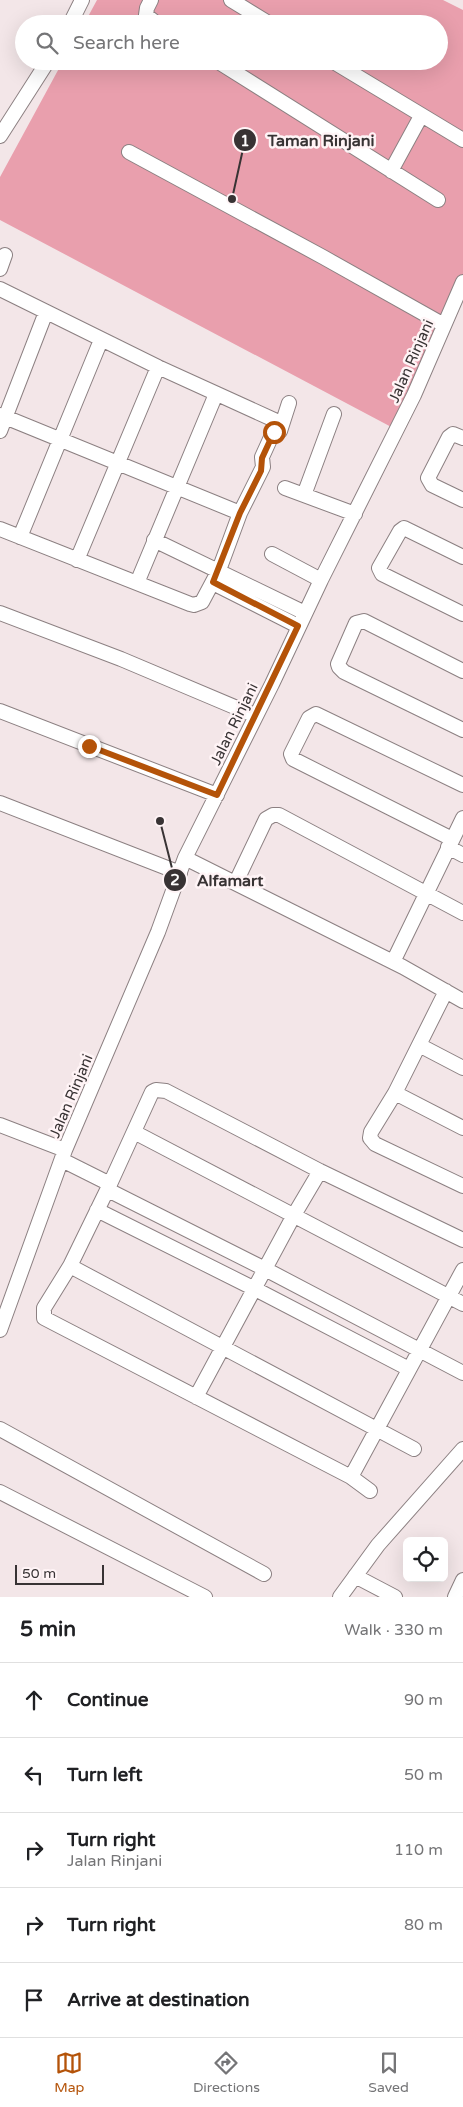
<!DOCTYPE html>
<html lang="en">
<head>
<meta charset="utf-8">
<style>
  body { margin:0; font-family:"Varela Round",sans-serif; background:#f6f6f6; color:#202124 }
  .controls { position:absolute; right:15px; bottom:15px; display:grid; overflow:hidden; border-radius:8px; box-shadow:0 5px 20px #0002 }
  .controls button { width:45px; height:45px; display:grid; place-items:center; padding:0; border:0; border-bottom:1px solid #e0e0e0; background:#fff; color:#202124; font:25px sans-serif }
  .scale { position:absolute; left:15px; bottom:12px; width:89px; box-sizing:border-box; padding-left:5px; border:2px solid #383334; border-top:0; font-size:14px; line-height:18px; white-space:nowrap; color:#383334; -webkit-text-stroke:4px #fff4f6; paint-order:stroke }
  .stop { position:absolute; width:15px; height:15px; margin:-11px; border:4px solid #b45309; border-radius:50%; background:#fff }
  .stop.end { background:#b45309; border-color:#fff; box-shadow:0 1px 5px #0008 }
  .list { margin:0; padding:0; list-style:none }
  h2 { display:flex; justify-content:space-between; align-items:center; height:65px; margin:0; padding:0 20px; font-size:21px }
  h2 small { font-size:16px; font-weight:400; color:#757577 }
  .list li { display:grid; grid-template-columns:32px 1fr auto; gap:15px; align-items:center; box-sizing:border-box; height:75px; padding:0 20px; border-top:1px solid #e0e0e0 }
  .list b { display:block; font-size:19px; white-space:nowrap }
  .list p { margin:0; font-size:16px; white-space:nowrap; color:#757577 }
  .list em { font-size:16px; font-style:normal; color:#757577 }
  .icon { flex:none; width:28px; height:28px; fill:none; stroke:currentColor; stroke-width:2; stroke-linecap:round; stroke-linejoin:round }
  .map { position:relative; flex:none; width:463px; height:1597px; overflow:hidden }
  .search { position:absolute; background:#fff; box-shadow:0 5px 20px #0002; left:15px; right:15px; top:15px; height:55px; display:flex; align-items:center; gap:12px; box-sizing:border-box; padding:0 18px; border-radius:28px; color:#757577; font-size:19px }
  .sheet { height:440px; background:#fff }
  nav { display:flex; justify-content:space-around; align-items:center; box-sizing:border-box; height:70px; border-top:1px solid #e0e0e0; background:#fff; font-size:14px; color:#757577 }
  nav a { display:grid; justify-items:center; gap:2px }
  nav .on { color:#b45309 }
  .map>svg:first-child { display:block }
  .green { fill:#e99fad }
  .lines { fill:none; stroke-linecap:round; stroke-linejoin:round }
  .minor-casing { stroke:#8c8082; stroke-width:16 }
  .minor { stroke:#fff; stroke-width:14 }
  .route { stroke:#b45309; stroke-width:6 }
  .labels { text-anchor:middle; dominant-baseline:central; stroke-width:5; stroke-linejoin:round; paint-order:stroke }
  .street-label { font-size:15px; fill:#383334; stroke:#fff4f6 }
  .leader { fill:none; stroke:#383334; stroke-width:2 }
  .callout-dot { fill:#383334; stroke:#fff4f6; stroke-width:2 }
  .mark-label { font-size:15px; text-anchor:middle; font-weight:bold; fill:#fff }
  .callout-label { font-size:16px; text-anchor:middle; font-weight:bold; fill:#383334; stroke:#fff4f6; stroke-width:5; stroke-linejoin:round; paint-order:stroke }
</style>
</head>
<body>
<div class="map">
<svg width="463" height="1597" viewBox="0 0 463 1597">
  <rect width="100%" height="100%" fill="#f3e6e8"/>
  <path class="green" d="M 97,0 L 443,0 L 463,10 L 463,276 L 397,430 L 0,220 L 0,177 L 63,61 L 439,61 L 439,24 L 84,24 Z"/>
  <g class="lines">
    <g class="minor-casing">
      <path id="minor" d="M 151,0 L 147,8 L 146,15 L 157,24
        M 231,0 L 270,24
        M 70,24 L 82,0
        M 217,61 L 438,200
        M 332,61 L 463,140
        M 0,136 L 48,61
        M 129,152 L 323,257 L 444,325
        M 391,171 L 421,116
        M 0,269 L 5,255
        M 0,289 L 158,367 L 281,423
        M 0,415 L 240,513
        M 0,431 L 46,312
        M 280,431 L 289,403
        M 463,438 L 453,434 L 449,437 L 428,478 L 432,485 L 463,500
        M 285,488 L 355,514
        M 304,495 L 334,414
        M 0,529 L 190,604 L 194,605 L 202,602 L 219,570 L 240,513 L 263,467 L 262,457 L 272,435 L 280,428
        M 20,537 L 101,340
        M 154,540 L 305,613
        M 272,554 L 321,580
        M 463,557 L 404,528 L 400,531 L 379,568 L 382,574 L 463,614
        M 77,560 L 158,367
        M 137,583 L 216,394
        M 213,583 L 298,626
        M 0,613 L 121,659 L 256,716
        M 463,671 L 364,621 L 356,623 L 338,664 L 339,667 L 344,672 L 463,730
        M 0,711 L 217,795
        M 0,803 L 180,873
        M 452,839 L 293,759 L 291,754 L 309,718 L 316,714 L 463,785
        M 448,847 L 463,855
        M 185,858 L 403,967 L 463,1001
        M 236,882 L 266,819 L 273,815 L 279,815 L 463,913
        M 393,962 L 463,818
        M 446,991 L 395,1093 L 371,1132 L 370,1138 L 375,1144 L 463,1186
        M 419,1045 L 463,1068
        M 395,1093 L 463,1128
        M 0,1125 L 65,1150
        M 134,1132 L 463,1304
        M 62,1160 L 110,1184 L 70,1266 L 44,1308 L 44,1318 L 351,1477 L 463,1270
        M 110,1184 L 152,1092 L 156,1090 L 166,1091 L 320,1171 L 463,1240
        M 108,1190 L 265,1269 L 463,1373
        M 97,1210 L 255,1289 L 409,1369
        M 70,1266 L 414,1449
        M 0,1330 L 65,1150 L 158,932 L 185,858 L 272,684 L 321,580 L 414,395 L 463,282
        M 196,1397 L 294,1215 L 320,1171
        M 0,1429 L 264,1574
        M 351,1477 L 370,1491
        M 0,1492 L 205,1597
        M 355,1576 L 395,1597
        M 340,1597 L 378,1545 L 463,1449
        M 455,1597 L 463,1580"/>
    </g>
    <use href="#minor" class="minor"/>
  </g>
  <g class="lines">
    <path class="route" d="M 89,746 L 217,795 L 298,626 L 213,582 L 240,513 L 261,471 L 262,458 L 274,432"/>
  </g>
  <g class="labels">
    <g class="street-label">
      <text transform="translate(411 361) rotate(-66)">Jalan Rinjani</text>
      <text transform="translate(234 724) rotate(-64)">Jalan Rinjani</text>
      <text transform="translate(71 1096) rotate(-67)">Jalan Rinjani</text>
    </g>
  </g>
  <path class="leader" d="M232 199L245 140M160 821L175 880"/>
  <g class="callout-dot">
    <circle cx="232" cy="199" r="5"/>
    <circle cx="160" cy="821" r="5"/>
    <circle cx="245" cy="140" r="12"/>
    <circle cx="175" cy="880" r="12"/>
  </g>
  <g class="mark-label">
    <text x="245" y="146">1</text>
    <text x="175" y="885">2</text>
  </g>
  <g class="callout-label">
    <text x="321" y="146">Taman Rinjani</text>
    <text x="230" y="886">Alfamart</text>
  </g>
</svg>
<div class="controls">
<button><svg class="icon" aria-label="locate" viewBox="0 0 24 24"><circle cx="12" cy="12" r="6"/><path d="M12 2v4M12 18v4M2 12h4M18 12h4"/></svg></button>
</div>
<div class="scale">50 m</div>
<div class="stop" style="left:274px;top:432px"></div>
<div class="stop end" style="left:89px;top:746px"></div>
<div class="search"><svg class="icon" aria-label="search" viewBox="0 0 24 24"><circle cx="10" cy="10" r="6"/><path d="M15 15l6 6"/></svg>Search here</div>
</div>
<section class="sheet">
<h2>5 min<small>Walk · 330 m</small></h2>
<ul class="list">
<li><svg class="icon" aria-label="ahead" viewBox="0 0 24 24"><path d="M12 20V5M6 11l6-6 6 6"/></svg><div><b>Continue</b></div><em>90 m</em></li>
<li><svg class="icon" aria-label="left" viewBox="0 0 24 24"><path d="M17 20v-9H6M10 6l-5 5 5 5"/></svg><div><b>Turn left</b></div><em>50 m</em></li>
<li><svg class="icon" aria-label="right" viewBox="0 0 24 24"><path d="M7 20v-9h11M14 6l5 5-5 5"/></svg><div><b>Turn right</b><p>Jalan Rinjani</p></div><em>110 m</em></li>
<li><svg class="icon" aria-label="right" viewBox="0 0 24 24"><path d="M7 20v-9h11M14 6l5 5-5 5"/></svg><div><b>Turn right</b></div><em>80 m</em></li>
<li><svg class="icon" aria-label="arrive" viewBox="0 0 24 24"><path d="M6 21V4h12l-3 4 3 4H6"/></svg><div><b>Arrive at destination</b></div></li>
</ul>
</section>
<nav>
<a class="on"><svg class="icon" aria-label="map" viewBox="0 0 24 24"><path d="M3 6l6-2 6 2 6-2v14l-6 2-6-2-6 2zM9 4v14M15 6v14"/></svg>Map</a>
<a><svg class="icon" aria-label="directions" viewBox="0 0 24 24"><path d="M12 3l9 9-9 9-9-9zM9 14v-3h6M13 9l2 2-2 2"/></svg>Directions</a>
<a><svg class="icon" aria-label="saved" viewBox="0 0 24 24"><path d="M7 4h10v16l-5-4-5 4z"/></svg>Saved</a>
</nav>
</body>
</html>
